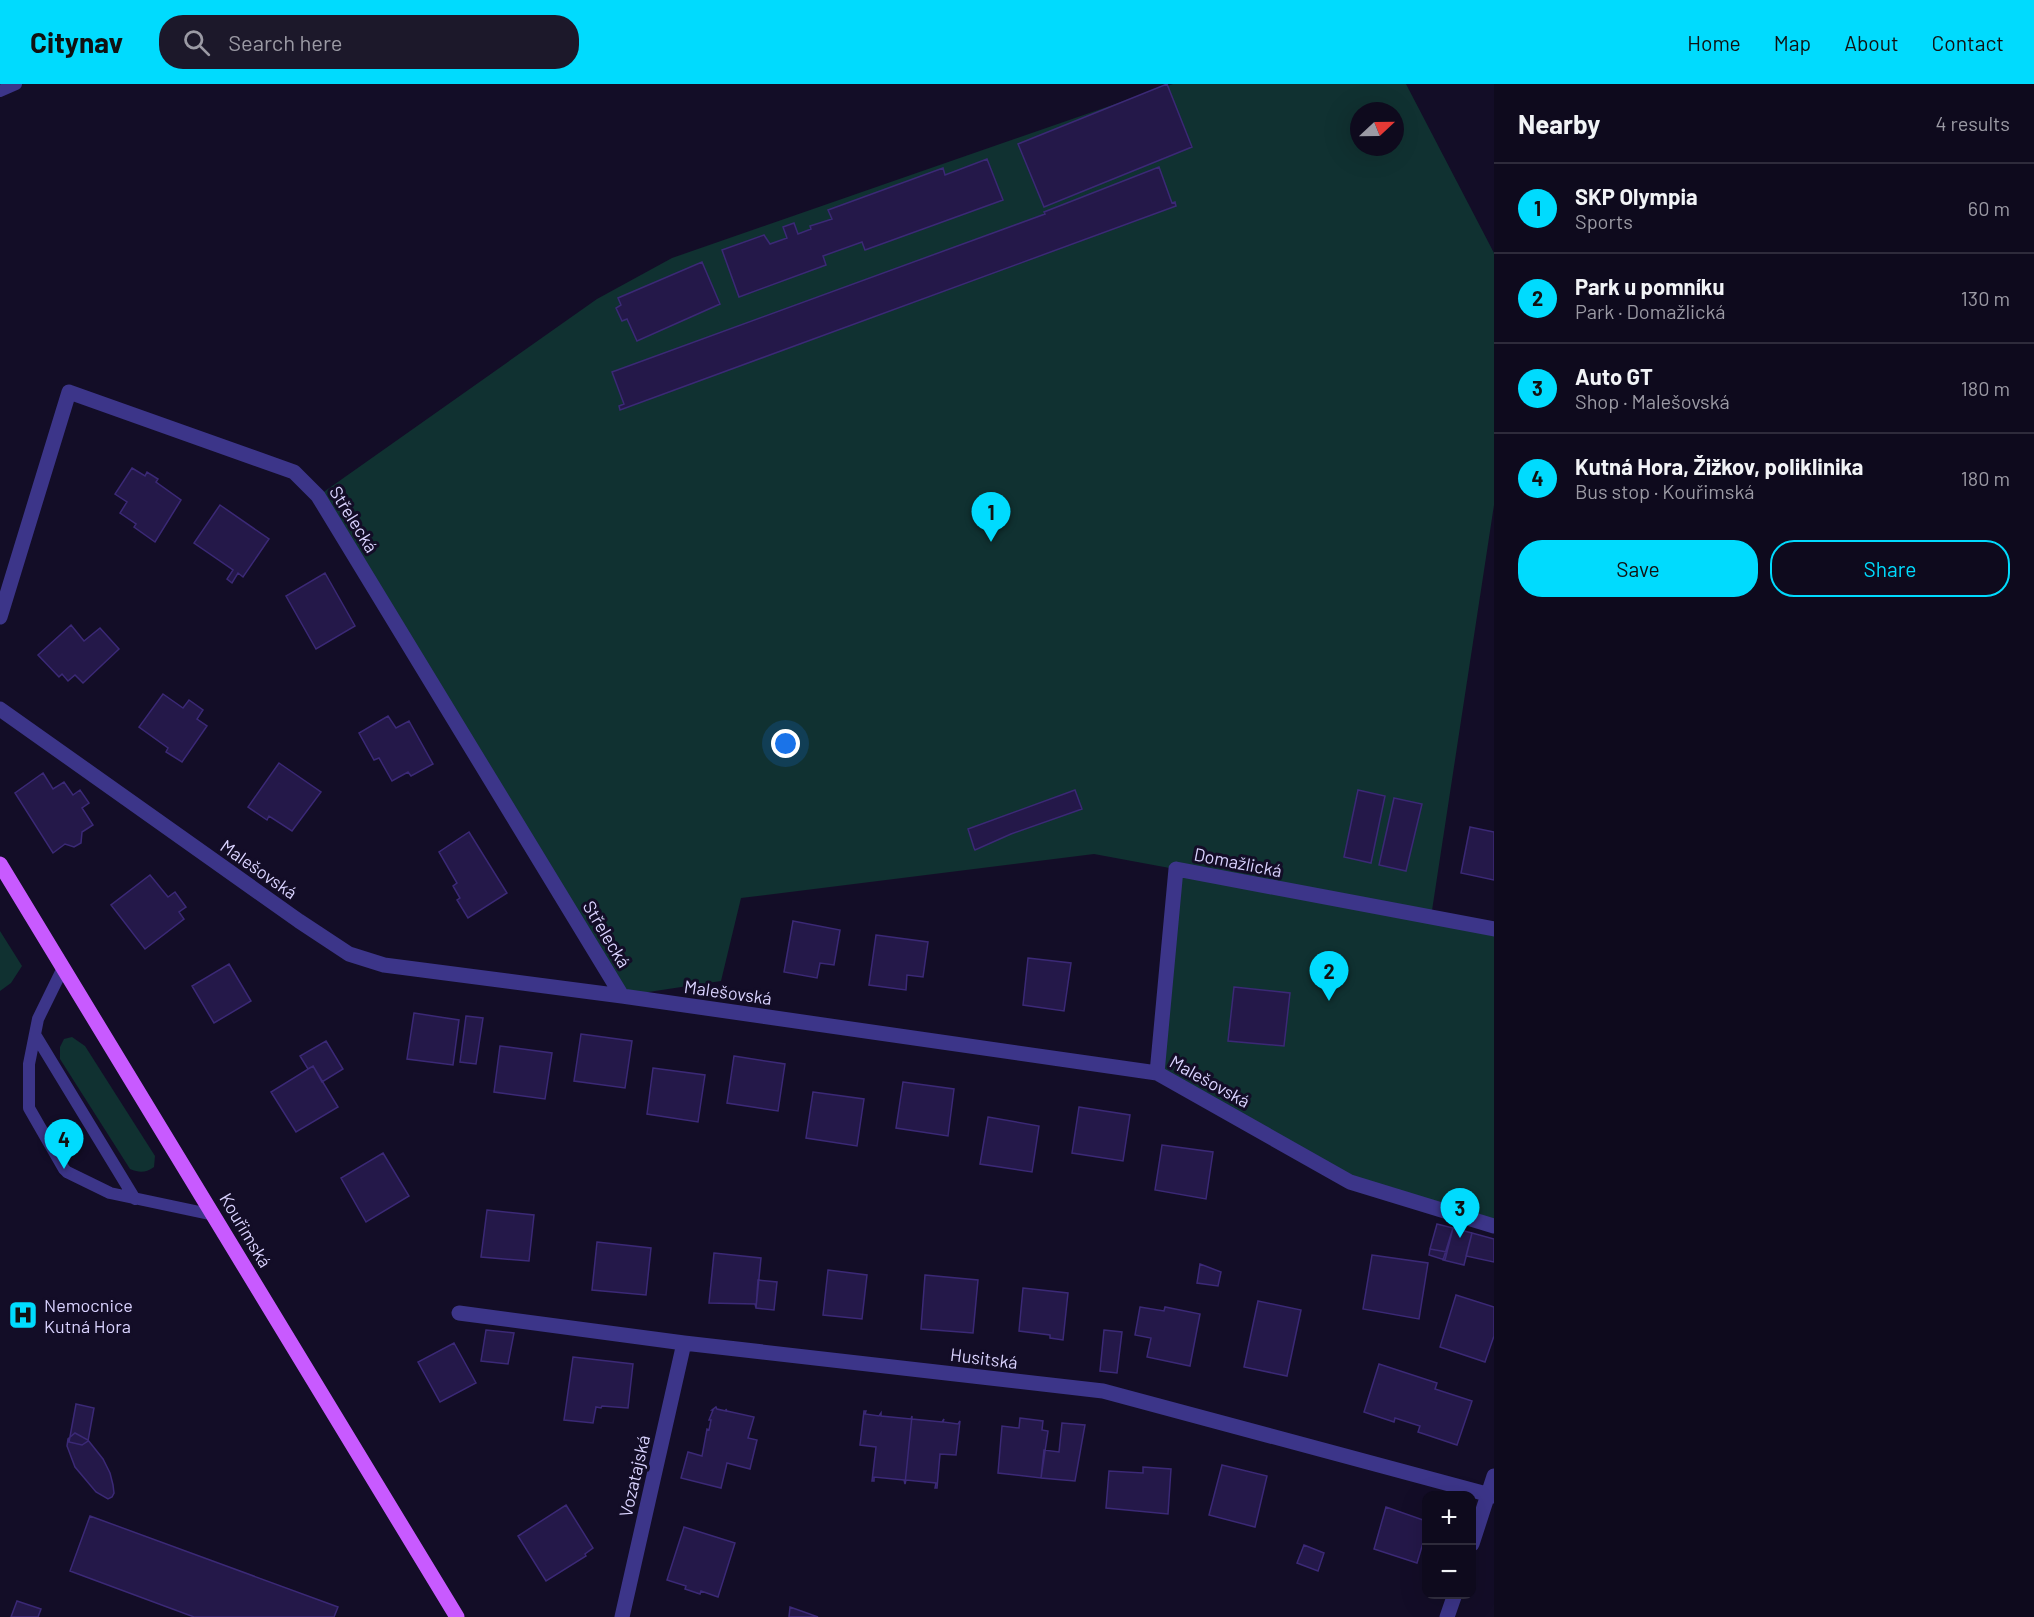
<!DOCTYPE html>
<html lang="en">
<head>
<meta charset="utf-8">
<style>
  body { margin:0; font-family:Barlow,sans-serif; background:#1c182a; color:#f1f3f6 }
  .controls { position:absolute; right:18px; bottom:18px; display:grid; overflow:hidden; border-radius:12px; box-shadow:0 6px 24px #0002 }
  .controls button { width:54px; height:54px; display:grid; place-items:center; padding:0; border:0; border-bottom:2px solid #2e2b3b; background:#0e0a1d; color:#f1f3f6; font:30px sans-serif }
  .compass { position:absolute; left:1350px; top:18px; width:54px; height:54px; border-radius:50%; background:#0e0a1d; box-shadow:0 6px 24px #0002; rotate:68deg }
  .you { position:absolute; left:786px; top:660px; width:21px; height:21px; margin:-15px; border:4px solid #fff; border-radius:50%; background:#1a73e8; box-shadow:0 0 0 9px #1a73e833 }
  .badge { display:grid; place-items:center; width:39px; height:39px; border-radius:50%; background:#00dbfe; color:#111; font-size:20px; font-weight:700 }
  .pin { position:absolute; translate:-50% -50px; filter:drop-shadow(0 2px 3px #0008) }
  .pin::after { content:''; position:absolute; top:32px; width:21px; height:18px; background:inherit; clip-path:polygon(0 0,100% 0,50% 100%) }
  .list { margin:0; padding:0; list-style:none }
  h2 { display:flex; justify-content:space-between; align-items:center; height:78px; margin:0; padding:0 24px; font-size:26px }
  h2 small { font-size:20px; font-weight:400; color:#9b9aa4 }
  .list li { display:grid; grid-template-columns:39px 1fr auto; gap:18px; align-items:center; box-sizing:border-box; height:90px; padding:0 24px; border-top:2px solid #2e2b3b }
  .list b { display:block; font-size:22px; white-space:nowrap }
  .list p { margin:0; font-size:20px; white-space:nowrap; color:#9b9aa4 }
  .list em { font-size:20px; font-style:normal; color:#9b9aa4 }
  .actions { display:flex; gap:12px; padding:18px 24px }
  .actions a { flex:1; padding:14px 0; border:2px solid #00dbfe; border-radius:24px; text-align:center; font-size:21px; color:#00dbfe }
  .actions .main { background:#00dbfe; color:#111 }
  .icon { flex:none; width:33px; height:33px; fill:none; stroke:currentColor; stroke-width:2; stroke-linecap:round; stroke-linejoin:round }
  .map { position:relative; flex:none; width:1494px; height:1533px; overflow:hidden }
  header { display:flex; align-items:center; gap:36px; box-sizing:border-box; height:84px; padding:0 30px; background:#00dbfe; color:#111 }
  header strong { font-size:28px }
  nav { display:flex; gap:33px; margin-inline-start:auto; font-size:21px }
  .search { width:420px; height:54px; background:#1c182a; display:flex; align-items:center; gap:15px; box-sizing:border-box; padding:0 21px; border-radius:24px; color:#9b9aa4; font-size:22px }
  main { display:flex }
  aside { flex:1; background:#0e0a1d }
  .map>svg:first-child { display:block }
  .green { fill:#103131; fill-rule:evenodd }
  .building { fill:#241849; stroke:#3b2976; stroke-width:1.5 }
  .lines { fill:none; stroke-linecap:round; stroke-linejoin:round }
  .lane { stroke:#3c3589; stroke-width:12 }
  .street { stroke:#3c3589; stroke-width:15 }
  .primary { stroke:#c85aff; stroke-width:15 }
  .labels { text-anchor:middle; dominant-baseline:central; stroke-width:6; stroke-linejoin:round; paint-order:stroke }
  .street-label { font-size:18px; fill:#dad3ff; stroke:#130d27 }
  .poi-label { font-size:18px; fill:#dad3ff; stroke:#130d27; text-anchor:start }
</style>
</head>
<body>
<header>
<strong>Citynav</strong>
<div class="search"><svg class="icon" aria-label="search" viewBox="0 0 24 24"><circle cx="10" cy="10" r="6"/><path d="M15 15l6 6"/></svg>Search here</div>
<nav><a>Home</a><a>Map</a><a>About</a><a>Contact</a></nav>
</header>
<main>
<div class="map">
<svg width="1494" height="1533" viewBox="0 0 1494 1533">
  <rect width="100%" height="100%" fill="#130d27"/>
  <path class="green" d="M 1173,0 L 1406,0 L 1494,169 L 1494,421 L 1431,833 L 1494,845 L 1494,1142 L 1350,1098 L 1157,989 L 1175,785 L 1094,770 L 741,814 L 721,897 L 622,912 L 318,412 L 597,215 L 672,174 ZM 1359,27 L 1395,27 L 1395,63 L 1359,63 Z
    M 0,847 L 22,882 L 11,899 L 0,907 Z
    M 72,953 L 85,962 L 155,1072 L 154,1083 C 145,1089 140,1089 130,1085 L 60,975 L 60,963 L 64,955 Z"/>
  <path class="building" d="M 1167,0 L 1192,63 L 1044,123 L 1018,60 Z
    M 987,75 L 1003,116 L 865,166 L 862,158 L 823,172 L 826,181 L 739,213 L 722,166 L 764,151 L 770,160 L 787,154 L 783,143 L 794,139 L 798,150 L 811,145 L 810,142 L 832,135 L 828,126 L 943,84 L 945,91 Z
    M 1159,83 L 1172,119 L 1175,118 L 1176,122 L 620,326 L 619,322 L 624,320 L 612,288 L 1045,130 L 1044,128 Z
    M 702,178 L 720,220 L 637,257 L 627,235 L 622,237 L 616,224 L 621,221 L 618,214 Z
    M 132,384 L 145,392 L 147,388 L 158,395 L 156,398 L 181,416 L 155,458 L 134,443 L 136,440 L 120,429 L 127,418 L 115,410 Z
    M 220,421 L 269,455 L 243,493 L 238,489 L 232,499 L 227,495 L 233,486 L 194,459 Z
    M 325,489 L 355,542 L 316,565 L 286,512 Z
    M 71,541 L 84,557 L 100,544 L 119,565 L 83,599 L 75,591 L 68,597 L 62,590 L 59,593 L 38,571 Z
    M 163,610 L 183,624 L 189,616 L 203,626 L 197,635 L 207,642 L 182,678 L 166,668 L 168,664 L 139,643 Z
    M 388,632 L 396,644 L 409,637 L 433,680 L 411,692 L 408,688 L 392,697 L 379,674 L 374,676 L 359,649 Z
    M 279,679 L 321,708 L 292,747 L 269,732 L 267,736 L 248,723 Z
    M 43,689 L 53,705 L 64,698 L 73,711 L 80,706 L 89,719 L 82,724 L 93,741 L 82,748 L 81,759 L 74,763 L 65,760 L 53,769 L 15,709 Z
    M 1075,706 L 1082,725 L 1011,750 L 975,766 L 974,764 L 968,745 Z
    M 1358,706 L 1385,712 L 1371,779 L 1344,773 Z
    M 1394,714 L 1422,720 L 1406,787 L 1379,781 Z
    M 1470,743 L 1494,748 L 1494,796 L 1461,789 Z
    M 469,748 L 507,809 L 468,834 L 457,816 L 460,814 L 453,802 L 457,799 L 439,768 Z
    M 150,791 L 168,813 L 175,808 L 186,823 L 179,828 L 184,835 L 145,865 L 111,821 Z
    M 793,837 L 840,846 L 834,881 L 820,879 L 817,894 L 784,888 Z
    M 876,851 L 928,858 L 923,893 L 907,891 L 906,906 L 869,901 Z
    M 1028,874 L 1071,879 L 1064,927 L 1023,921 Z
    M 229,880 L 251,917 L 214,939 L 192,902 Z
    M 1234,903 L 1290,909 L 1284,962 L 1228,957 Z
    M 414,929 L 459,936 L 453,981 L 407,975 Z
    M 466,932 L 483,934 L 476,980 L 460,978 Z
    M 581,950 L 632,957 L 625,1004 L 574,997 Z
    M 326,957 L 343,985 L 322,998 L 313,982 L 308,985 L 300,972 Z
    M 500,962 L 552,969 L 545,1015 L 494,1008 Z
    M 734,972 L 785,980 L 778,1027 L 727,1019 Z
    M 313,982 L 338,1023 L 296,1048 L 271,1008 Z
    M 653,984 L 705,991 L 698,1038 L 647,1030 Z
    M 903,998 L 954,1005 L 948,1052 L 896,1044 Z
    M 813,1008 L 864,1015 L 857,1062 L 806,1054 Z
    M 1079,1023 L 1130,1031 L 1123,1077 L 1072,1069 Z
    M 988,1033 L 1039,1042 L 1032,1088 L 980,1080 Z
    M 1162,1061 L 1213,1068 L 1206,1115 L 1155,1106 Z
    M 383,1069 L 409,1112 L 366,1138 L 341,1094 Z
    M 487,1126 L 534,1131 L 529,1177 L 481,1173 Z
    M 1437,1140 L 1453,1144 L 1447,1168 L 1430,1165 Z
    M 1453,1144 L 1472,1149 L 1464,1181 L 1443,1176 Z
    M 1472,1149 L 1494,1155 L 1494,1178 L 1466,1172 Z
    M 597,1158 L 651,1164 L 646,1211 L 592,1206 Z
    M 1430,1165 L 1447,1168 L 1445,1176 L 1429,1171 Z
    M 714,1169 L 761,1174 L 756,1224 L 755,1220 L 709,1219 Z
    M 1372,1171 L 1428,1179 L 1419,1235 L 1363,1225 Z
    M 1200,1180 L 1221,1188 L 1218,1202 L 1197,1199 Z
    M 828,1186 L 867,1191 L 862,1235 L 823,1231 Z
    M 925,1191 L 978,1196 L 973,1249 L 921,1245 Z
    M 758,1196 L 777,1198 L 774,1226 L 756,1224 Z
    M 1023,1204 L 1068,1209 L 1063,1256 L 1050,1254 L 1050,1251 L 1019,1247 Z
    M 1456,1211 L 1494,1223 L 1494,1252 L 1485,1278 L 1440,1263 Z
    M 1258,1217 L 1301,1226 L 1287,1292 L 1244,1283 Z
    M 1140,1223 L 1164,1227 L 1165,1223 L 1200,1230 L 1190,1282 L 1147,1273 L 1151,1254 L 1135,1251 Z
    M 486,1246 L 514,1249 L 508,1280 L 481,1277 Z
    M 1104,1246 L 1122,1248 L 1117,1289 L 1100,1287 Z
    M 454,1259 L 476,1299 L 440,1318 L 418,1278 Z
    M 573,1273 L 633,1280 L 628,1324 L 602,1322 L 601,1324 L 596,1323 L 593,1339 L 564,1336 Z
    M 1379,1280 L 1437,1299 L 1435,1305 L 1472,1317 L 1457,1361 L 1418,1348 L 1420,1342 L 1395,1334 L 1394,1338 L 1364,1328 Z
    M 76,1320 L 94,1324 L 88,1357 L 82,1361 L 69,1358 Z
    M 716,1323 L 717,1325 L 726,1327 L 726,1325 L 727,1327 L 754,1333 L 748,1354 L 757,1356 L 750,1385 L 727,1379 L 721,1404 L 681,1394 L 688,1368 L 702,1372 L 707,1345 L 709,1346 L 711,1336 L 709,1336 L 713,1326 L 712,1326 Z
    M 864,1327 L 866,1327 L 865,1330 L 879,1332 L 881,1329 L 881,1332 L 911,1335 L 912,1332 L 905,1400 L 904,1396 L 874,1393 L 874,1397 L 872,1397 L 876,1363 L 860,1361 Z
    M 912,1332 L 912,1335 L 942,1338 L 944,1335 L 943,1338 L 958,1340 L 960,1337 L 956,1371 L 940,1370 L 937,1404 L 935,1404 L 936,1399 L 906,1396 L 905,1400 Z
    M 1020,1334 L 1043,1337 L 1042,1346 L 1048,1347 L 1041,1394 L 998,1389 L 1002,1342 L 1019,1344 Z
    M 1062,1339 L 1085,1341 L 1075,1397 L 1041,1394 L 1044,1366 L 1059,1368 Z
    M 75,1349 L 88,1356 L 103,1375 L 110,1389 L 113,1401 L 114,1409 L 112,1413 L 108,1415 L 96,1408 L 75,1383 L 67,1362 L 68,1355 Z
    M 1222,1381 L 1267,1392 L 1255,1443 L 1209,1431 Z
    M 1143,1383 L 1171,1385 L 1168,1430 L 1106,1424 L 1109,1387 L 1143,1389 Z
    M 566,1421 L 593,1464 L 585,1470 L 586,1472 L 546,1497 L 518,1452 Z
    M 1386,1423 L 1426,1437 L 1426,1460 L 1423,1459 L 1417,1479 L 1374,1465 Z
    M 90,1432 L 338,1523 L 334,1533 L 194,1533 L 70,1487 Z
    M 684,1443 L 735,1459 L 718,1513 L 701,1507 L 700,1510 L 685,1505 L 686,1502 L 667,1496 Z
    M 1304,1461 L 1324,1469 L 1318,1487 L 1297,1479 Z
    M 17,1517 L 41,1525 L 38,1533 L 11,1533 Z
    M 790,1523 L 818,1533 L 789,1533 Z"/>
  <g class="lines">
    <path class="lane" d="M 0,7 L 16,0
      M 63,884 L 38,935 L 29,980 L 29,1024 L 64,1085 L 67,1088 L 110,1109 L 214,1131
      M 36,952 L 135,1115"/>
    <path class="street" d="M 0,533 L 69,308 L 294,388 L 318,412 L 622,912
      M 0,625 L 299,837 L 349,870 L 384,881 L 622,912 L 1157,989 L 1350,1098 L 1494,1142
      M 1157,989 L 1176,785 L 1494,845
      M 459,1229 L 684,1259 L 1103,1307 L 1494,1412
      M 1472,1460 L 1494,1392
      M 622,1533 L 684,1259
      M 1447,1533 L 1455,1510"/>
    <path class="primary" d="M 0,780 L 457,1533"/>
  </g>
  <defs>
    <g id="hospital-square" transform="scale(1.5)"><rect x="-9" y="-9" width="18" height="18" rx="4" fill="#00dbfe" stroke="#130d27"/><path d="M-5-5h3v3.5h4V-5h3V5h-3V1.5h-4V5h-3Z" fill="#111"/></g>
  </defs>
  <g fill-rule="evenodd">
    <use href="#hospital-square" x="23" y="1231"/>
  </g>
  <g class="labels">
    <g class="street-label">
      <text transform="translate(354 435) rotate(58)">Střelecká</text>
      <text transform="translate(1238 778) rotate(11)">Domažlická</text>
      <text transform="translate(259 785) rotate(35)">Malešovská</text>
      <text transform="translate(607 850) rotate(59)">Střelecká</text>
      <text transform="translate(728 908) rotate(8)">Malešovská</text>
      <text transform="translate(1210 997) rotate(29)">Malešovská</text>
      <text transform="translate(246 1146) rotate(59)">Kouřimská</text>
      <text transform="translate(984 1274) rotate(7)">Husitská</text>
      <text transform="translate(634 1392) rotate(-77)">Vozatajská</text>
    </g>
    <g class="poi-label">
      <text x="44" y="1221">Nemocnice<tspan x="44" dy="21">Kutná Hora</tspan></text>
    </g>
  </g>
</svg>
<div class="controls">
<button>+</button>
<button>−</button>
</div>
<svg class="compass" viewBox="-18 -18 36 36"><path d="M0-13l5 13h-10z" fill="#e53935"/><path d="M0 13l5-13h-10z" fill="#9b9aa4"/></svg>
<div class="you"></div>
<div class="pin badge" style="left:991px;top:458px">1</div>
<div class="pin badge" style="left:1329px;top:917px">2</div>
<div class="pin badge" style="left:1460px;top:1154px">3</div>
<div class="pin badge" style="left:64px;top:1085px">4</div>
</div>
<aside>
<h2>Nearby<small>4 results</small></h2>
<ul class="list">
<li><span class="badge">1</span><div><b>SKP Olympia</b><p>Sports</p></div><em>60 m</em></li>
<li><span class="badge">2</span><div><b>Park u pomníku</b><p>Park · Domažlická</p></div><em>130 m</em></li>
<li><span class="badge">3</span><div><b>Auto GT</b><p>Shop · Malešovská</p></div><em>180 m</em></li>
<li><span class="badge">4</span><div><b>Kutná Hora, Žižkov, poliklinika</b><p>Bus stop · Kouřimská</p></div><em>180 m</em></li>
</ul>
<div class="actions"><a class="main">Save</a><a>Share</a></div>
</aside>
</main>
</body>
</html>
